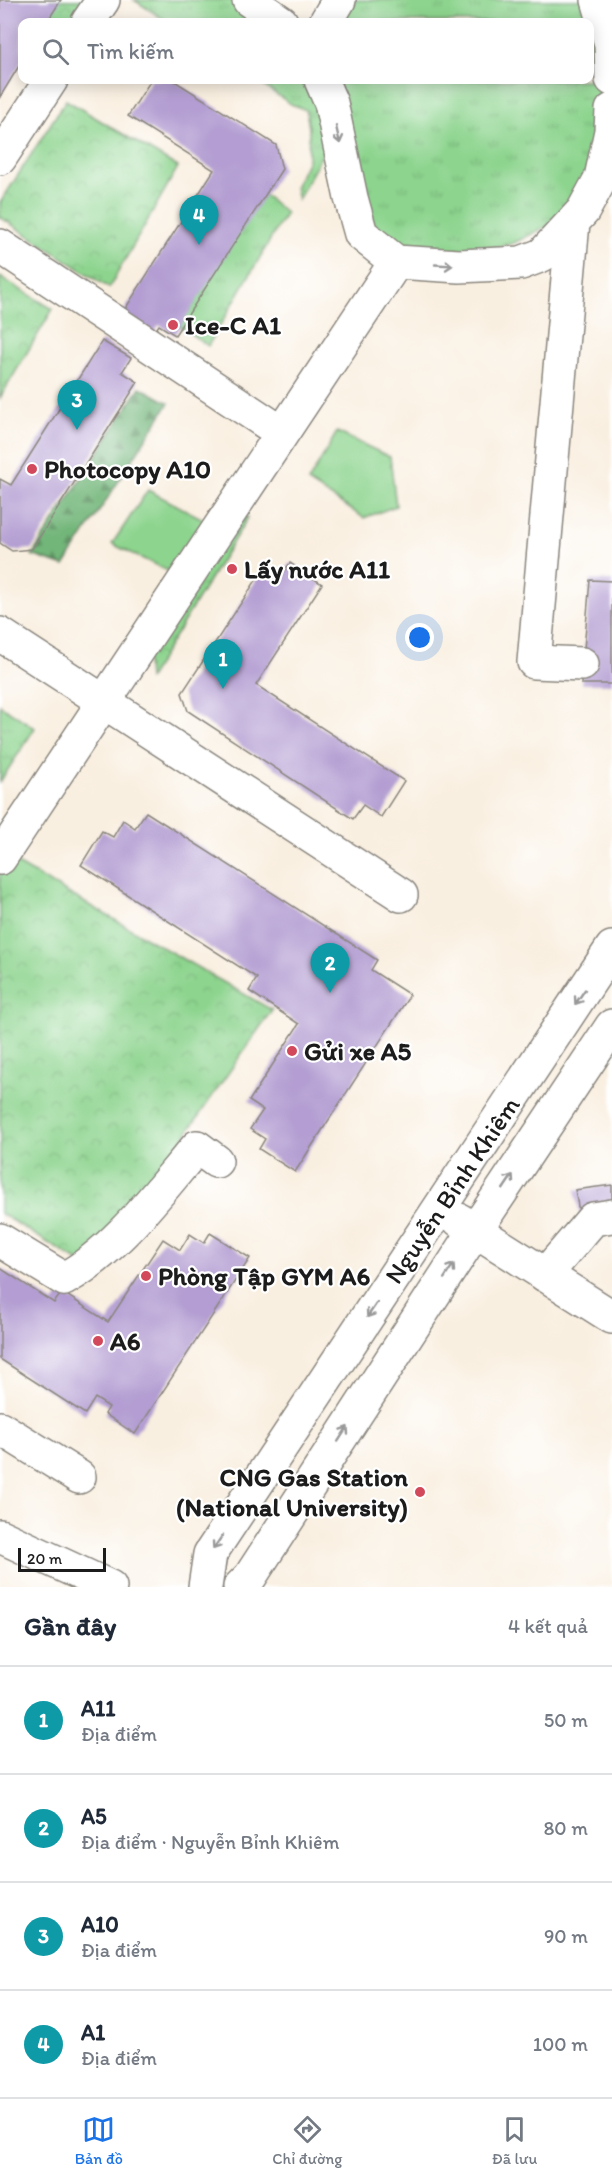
<!DOCTYPE html>
<html lang="vi">
<head>
<meta charset="utf-8">
<style>
  body { margin:0; font-family:Itim,sans-serif; background:#f6f6f7; color:#1f2937 }
  .scale { position:absolute; left:18px; bottom:15px; width:88px; box-sizing:border-box; padding-left:6px; border:3px solid #1c1c1c; border-top:0; font-size:16px; line-height:21px; white-space:nowrap; color:#1c1c1c; -webkit-text-stroke:4px #fff; paint-order:stroke }
  .you { position:absolute; left:420px; top:638px; width:21px; height:21px; margin:-15px; border:4px solid #fff; border-radius:50%; background:#1a73e8; box-shadow:0 0 0 9px #1a73e833 }
  .badge { display:grid; place-items:center; width:39px; height:39px; border-radius:50%; background:#1a73e8; color:#fff; font-size:20px; font-weight:700 }
  .pin { position:absolute; translate:-50% -50px; filter:drop-shadow(0 2px 3px #0008) }
  .pin::after { content:''; position:absolute; top:32px; width:21px; height:18px; background:inherit; clip-path:polygon(0 0,100% 0,50% 100%) }
  .list { margin:0; padding:0; list-style:none }
  h2 { display:flex; justify-content:space-between; align-items:center; height:78px; margin:0; padding:0 24px; font-size:26px }
  h2 small { font-size:20px; font-weight:400; color:#747a83 }
  .list li { display:grid; grid-template-columns:39px 1fr auto; gap:18px; align-items:center; box-sizing:border-box; height:108px; padding:0 24px; border-top:2px solid #e0e1e3 }
  .list b { display:block; font-size:22px; white-space:nowrap }
  .list p { margin:0; font-size:20px; white-space:nowrap; color:#747a83 }
  .list em { font-size:20px; font-style:normal; color:#747a83 }
  .icon { flex:none; width:33px; height:33px; fill:none; stroke:currentColor; stroke-width:2; stroke-linecap:round; stroke-linejoin:round }
  .map { position:relative; flex:none; width:612px; height:1587px; overflow:hidden }
  .search { position:absolute; background:#fff; box-shadow:0 3px 15px #0003; left:18px; right:18px; top:18px; height:66px; display:flex; align-items:center; gap:15px; box-sizing:border-box; padding:0 21px; border-radius:12px; color:#747a83; font-size:22px }
  .sheet { height:510px; background:#fff }
  nav { display:flex; justify-content:space-around; align-items:center; box-sizing:border-box; height:84px; border-top:2px solid #e0e1e3; background:#fff; font-size:16px; color:#747a83 }
  nav a { display:grid; justify-items:center; gap:3px }
  nav .on { color:#1a73e8 }
  .map>svg:first-child { display:block }
  .grass { fill:url(#grass-tufts); stroke:#547855; stroke-width:1.5 }
  .forest { fill:url(#forest-firs); stroke:#47694a; stroke-width:1.5 }
  .park { fill:url(#park-crowns); stroke:#547855; stroke-width:1.5 }
  .garden { fill:#8dd48e; stroke:#547855; stroke-width:1.5 }
  .building { fill:#b39dd2 }
  .lines { fill:none; stroke-linecap:round; stroke-linejoin:round }
  .minor-casing { stroke:#8a867e; stroke-width:36 }
  .minor { stroke:#fff; stroke-width:33 }
  .oneway { stroke:#999 }
  .poi-dot { fill:#d1495b; stroke:#fff; stroke-width:2 }
  .labels { text-anchor:middle; dominant-baseline:central; stroke-width:4.5; stroke-linejoin:round; paint-order:stroke }
  .poi-label { font-size:26px; font-weight:bold; fill:#1c1c1c; stroke:#fff; text-anchor:start }
  .street-label { font-size:26px; fill:#1c1c1c; stroke:#fff }
</style>
</head>
<body>
<div class="map">
<svg width="612" height="1587" viewBox="0 0 612 1587">
  <defs>
    <pattern id="grass-tufts" width="24" height="20" patternUnits="userSpaceOnUse" patternTransform="scale(1.5)"><rect width="24" height="20" fill="#8dd48e"/><path d="M3 7l-1-3M5 7V3M7 7l1-3M15 17l-1-3M17 17v-4M19 17l1-3" fill="none" stroke="#79b57a"/></pattern>
    <pattern id="forest-firs" width="22" height="20" patternUnits="userSpaceOnUse" patternTransform="scale(1.5)"><rect width="22" height="20" fill="#72b679"/><path d="M5 1l3.5 6h-7zM16 11l3.5 6h-7z" fill="#5d9362"/></pattern>
    <pattern id="park-crowns" width="20" height="18" patternUnits="userSpaceOnUse" patternTransform="scale(1.5)"><rect width="20" height="18" fill="#8dd48e"/><path d="M2 6a3 3 0 1 1 6 0M12 15a3 3 0 1 1 6 0" fill="none" stroke="#79b57a"/></pattern>
  </defs>
  <rect width="100%" height="100%" fill="#fff"/>
  <filter id="ink" filterUnits="userSpaceOnUse"><feTurbulence type="fractalNoise" baseFrequency=".0167" numOctaves="2"/><feDisplacementMap in="SourceGraphic" scale="12" xChannelSelector="R" yChannelSelector="G"/><feConvolveMatrix kernelMatrix="1 2 1 2 8 2 1 2 1" color-interpolation-filters="sRGB"/></filter>
  <filter id="wash" filterUnits="userSpaceOnUse"><feTurbulence type="fractalNoise" baseFrequency=".008" numOctaves="4" result="noise"/><feDisplacementMap in="SourceGraphic" scale="24" xChannelSelector="R" yChannelSelector="G"/><feGaussianBlur stdDeviation="1.35" result="paint"/><feColorMatrix in="noise" values="0 0 0 0 0 0 0 0 0 0 0 0 0 0 0 0 0 1.4 0 .05"/><feComposite in="paint" operator="in"/></filter>
  <g filter="url(#wash)">
    <rect width="100%" height="100%" fill="#f9efe0"/>
    <path class="grass" d="M 134,0 L 232,0 L 264,22 L 168,22 Z
      M 356,0 L 594,0 L 611,91 L 603,132 L 575,202 L 554,223 L 514,243 L 458,257 L 404,249 L 373,224 L 338,80 L 590,80 L 590,22 L 341,22 L 346,6 Z
      M 255,80 L 321,80 L 332,136 L 298,200 L 295,187 L 308,160 L 309,128 L 306,110 L 291,104 Z
      M 261,192 L 286,213 L 208,346 L 178,325 Z
      M 0,705 L 35,728 L 0,782 Z"/>
    <path class="forest" d="M 140,387 L 169,403 L 64,566 L 32,555 Z"/>
    <path class="park" d="M 49,0 L 94,0 L 80,22 L 33,22 Z
      M 66,100 L 178,167 L 109,288 L 0,217 L 0,203 Z
      M 0,277 L 53,309 L 0,398 Z
      M 235,511 L 248,517 L 148,680 L 146,650 Z
      M 0,854 L 272,1010 L 180,1143 L 87,1267 L 0,1213 Z"/>
    <path class="garden" d="M 337,432 L 390,457 L 396,506 L 364,518 L 308,482 Z
      M 148,490 L 207,521 L 168,571 L 112,544 Z"/>
    <g id="blocks">
      <path class="building" d="M 0,0 L 61,0 L 47,22 L 22,22 L 22,61 L 0,97 Z
        M 151,80 L 173,80 L 276,145 L 282,169 L 175,335 L 159,325 L 149,340 L 118,320 L 214,170 L 128,116 Z
        M 102,341 L 131,358 L 122,372 L 138,382 L 32,549 L 12,551 L 0,543 L 0,479 L 11,485 Z
        M 290,563 L 322,584 L 256,685 L 404,781 L 381,817 L 363,805 L 353,819 L 188,711 L 182,693 L 262,571 L 277,582 Z
        M 590,580 L 612,581 L 612,684 L 581,684 Z
        M 146,812 L 377,960 L 371,970 L 410,995 L 295,1172 L 259,1149 L 265,1139 L 250,1129 L 263,1110 L 249,1101 L 299,1024 L 249,991 L 257,978 L 81,865 L 102,831 L 113,837 L 123,820 L 135,828 Z
        M 612,1185 L 612,1212 L 580,1217 L 575,1190 Z
        M 210,1233 L 250,1258 L 135,1434 L 105,1414 L 109,1407 L 95,1398 L 85,1414 L 0,1359 L 0,1268 L 54,1303 L 62,1292 L 108,1322 L 163,1239 L 180,1250 L 190,1234 L 204,1243 Z"/>
    </g>
  </g>
  <g filter="url(#ink)">
    <use href="#blocks" fill-opacity="0" stroke="#8a867e" stroke-width="1.5"/>
    <g class="lines">
      <g class="minor-casing">
        <path id="minor" d="M 249,0 L 281,22
          M 598,0 L 611,44 L 612,79
          M 88,22 L 103,0
          M 326,22 L 339,0
          M 321,80 L 331,103 L 351,198 L 361,234 L 396,262 L 459,266 L 521,263 L 542,255 L 583,211 L 601,178 L 611,131 L 612,110
          M 0,158 L 51,80
          M 573,222 L 534,662 L 582,664
          M 0,246 L 282,433
          M 0,634 L 401,895
          M 0,858 L 396,262
          M 459,1220 L 612,1317
          M 0,1240 L 64,1279 C 117,1250 158,1192 197,1147 L 216,1161
          M 545,1275 L 593,1219 L 612,1216
          M 0,1428 L 79,1477
          M 0,1536 L 110,1587
          M 205,1587 L 210,1554 L 612,948
          M 240,1587 L 250,1577 L 471,1237 L 612,1026"/>
      </g>
      <use href="#minor" class="minor"/>
    </g>
    <defs><path id="oneway-shaft" d="M-6 0H5M1.5-3L5.5 0L1.5 3" fill="none" stroke-width="1.6" stroke-linecap="round" stroke-linejoin="round" transform="scale(1.5)"/></defs>
    <g class="oneway">
      <use href="#oneway-shaft" transform="translate(338 135) rotate(77)"/>
      <use href="#oneway-shaft" transform="translate(444 265) rotate(3)"/>
      <use href="#oneway-shaft" transform="translate(580 997) rotate(124)"/>
      <use href="#oneway-shaft" transform="translate(508 1182) rotate(-56)"/>
      <use href="#oneway-shaft" transform="translate(449 1271) rotate(-57)"/>
      <use href="#oneway-shaft" transform="translate(372 1310) rotate(124)"/>
      <use href="#oneway-shaft" transform="translate(343 1434) rotate(-57)"/>
      <use href="#oneway-shaft" transform="translate(218 1542) rotate(124)"/>
    </g>
  </g>
  <g class="poi-dot">
    <circle cx="173" cy="325" r="6"/>
    <circle cx="32" cy="469" r="6"/>
    <circle cx="232" cy="569" r="6"/>
    <circle cx="292" cy="1051" r="6"/>
    <circle cx="146" cy="1276" r="6"/>
    <circle cx="98" cy="1341" r="6"/>
    <circle cx="420" cy="1492" r="6"/>
  </g>
  <g class="labels">
    <g class="poi-label">
      <text x="185" y="325">Ice-C A1</text>
      <text x="44" y="469">Photocopy A10</text>
      <text x="244" y="569">Lấy nước A11</text>
      <text x="304" y="1051">Gửi xe A5</text>
      <text x="158" y="1276">Phòng Tập GYM A6</text>
      <text x="110" y="1341">A6</text>
      <text x="408" y="1477" text-anchor="end">CNG Gas Station<tspan x="408" dy="30">(National University)</tspan></text>
    </g>
    <g class="street-label">
      <text transform="translate(452 1190) rotate(-56)">Nguyễn Bỉnh Khiêm</text>
    </g>
  </g>
</svg>
<div class="scale">20 m</div>
<div class="you"></div>
<div class="pin badge" style="left:223px;top:689px;background:#0f9aa8">1</div>
<div class="pin badge" style="left:330px;top:993px;background:#0f9aa8">2</div>
<div class="pin badge" style="left:77px;top:430px;background:#0f9aa8">3</div>
<div class="pin badge" style="left:199px;top:245px;background:#0f9aa8">4</div>
<div class="search"><svg class="icon" aria-label="search" viewBox="0 0 24 24"><circle cx="10" cy="10" r="6"/><path d="M15 15l6 6"/></svg>Tìm kiếm</div>
</div>
<section class="sheet">
<h2>Gần đây<small>4 kết quả</small></h2>
<ul class="list">
<li><span class="badge" style="background:#0f9aa8">1</span><div><b>A11</b><p>Địa điểm</p></div><em>50 m</em></li>
<li><span class="badge" style="background:#0f9aa8">2</span><div><b>A5</b><p>Địa điểm · Nguyễn Bỉnh Khiêm</p></div><em>80 m</em></li>
<li><span class="badge" style="background:#0f9aa8">3</span><div><b>A10</b><p>Địa điểm</p></div><em>90 m</em></li>
<li><span class="badge" style="background:#0f9aa8">4</span><div><b>A1</b><p>Địa điểm</p></div><em>100 m</em></li>
</ul>
</section>
<nav>
<a class="on"><svg class="icon" aria-label="map" viewBox="0 0 24 24"><path d="M3 6l6-2 6 2 6-2v14l-6 2-6-2-6 2zM9 4v14M15 6v14"/></svg>Bản đồ</a>
<a><svg class="icon" aria-label="directions" viewBox="0 0 24 24"><path d="M12 3l9 9-9 9-9-9zM9 14v-3h6M13 9l2 2-2 2"/></svg>Chỉ đường</a>
<a><svg class="icon" aria-label="saved" viewBox="0 0 24 24"><path d="M7 4h10v16l-5-4-5 4z"/></svg>Đã lưu</a>
</nav>
</body>
</html>
